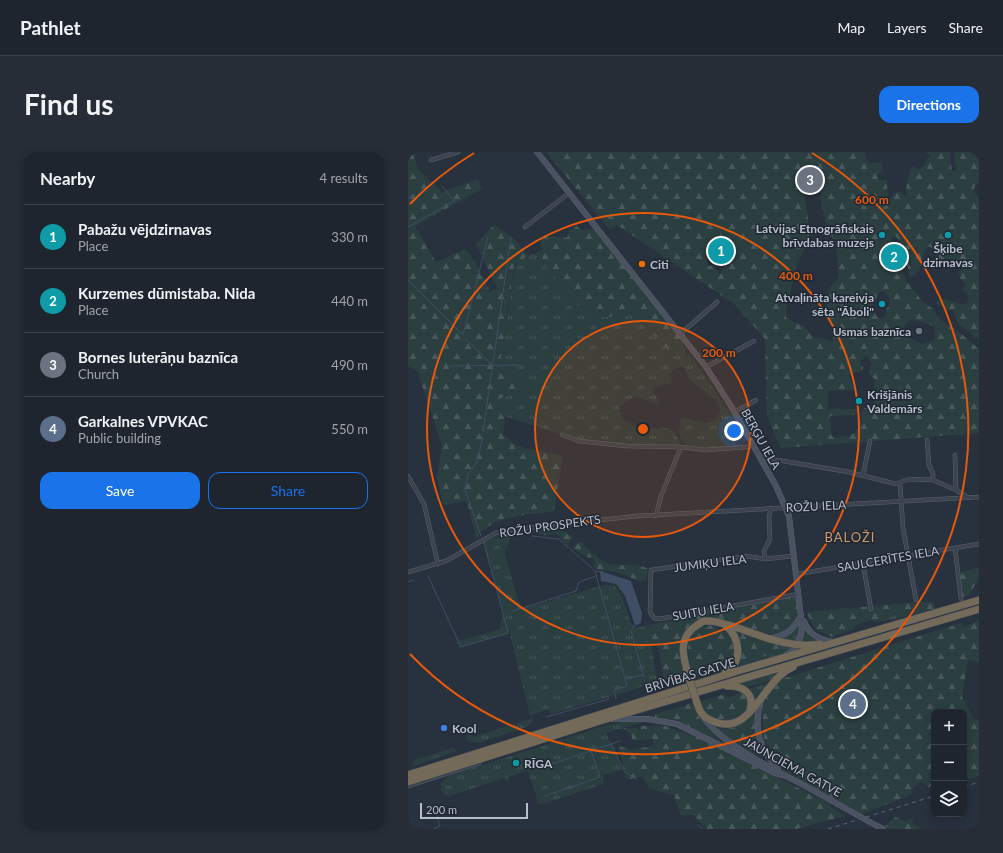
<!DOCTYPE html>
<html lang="en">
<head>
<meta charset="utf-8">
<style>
  body { margin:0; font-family:Lato,sans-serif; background:#262d36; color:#f1f3f6 }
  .controls { position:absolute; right:12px; bottom:12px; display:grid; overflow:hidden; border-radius:8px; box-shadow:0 2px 10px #0003 }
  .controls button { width:36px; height:36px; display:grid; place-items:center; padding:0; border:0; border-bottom:1px solid #3c424a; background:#1e252e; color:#f1f3f6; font:20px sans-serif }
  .scale { position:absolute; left:12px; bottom:10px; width:108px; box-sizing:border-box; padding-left:4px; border:2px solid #b8bec9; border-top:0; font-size:11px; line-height:14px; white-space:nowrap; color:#b8bec9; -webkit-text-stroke:3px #202833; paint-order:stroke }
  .you { position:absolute; left:326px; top:279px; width:14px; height:14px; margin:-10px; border:3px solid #fff; border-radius:50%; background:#1a73e8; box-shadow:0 0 0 6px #1a73e833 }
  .badge { display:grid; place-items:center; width:26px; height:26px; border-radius:50%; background:#1a73e8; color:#fff; font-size:13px; font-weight:700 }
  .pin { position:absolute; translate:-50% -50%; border:2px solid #fff; box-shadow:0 1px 4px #0006 }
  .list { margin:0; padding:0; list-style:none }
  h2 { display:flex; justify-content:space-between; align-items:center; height:52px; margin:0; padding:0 16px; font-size:17px }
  h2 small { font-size:13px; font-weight:400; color:#a1a5aa }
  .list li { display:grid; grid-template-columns:26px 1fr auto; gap:12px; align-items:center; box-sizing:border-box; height:64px; padding:0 16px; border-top:1px solid #3c424a }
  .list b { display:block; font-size:15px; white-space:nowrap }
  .list p { margin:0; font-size:13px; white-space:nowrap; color:#a1a5aa }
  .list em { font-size:13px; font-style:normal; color:#a1a5aa }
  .actions { display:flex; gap:8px; padding:12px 16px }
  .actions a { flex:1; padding:9px 0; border:1px solid #1a73e8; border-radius:12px; text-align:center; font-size:14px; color:#1a73e8 }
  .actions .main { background:#1a73e8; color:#fff }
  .icon { flex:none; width:22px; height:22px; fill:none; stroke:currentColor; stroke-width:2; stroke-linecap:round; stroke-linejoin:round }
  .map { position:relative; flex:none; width:571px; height:677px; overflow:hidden; border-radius:12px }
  header { display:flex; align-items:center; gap:24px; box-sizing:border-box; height:56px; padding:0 20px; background:#1e252e; border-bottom:1px solid #3c424a }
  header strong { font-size:19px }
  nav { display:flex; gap:22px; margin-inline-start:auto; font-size:14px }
  .intro { display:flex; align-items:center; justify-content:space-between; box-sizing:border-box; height:96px; padding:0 24px }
  h1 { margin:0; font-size:28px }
  .button { padding:10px 18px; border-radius:12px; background:#1a73e8; color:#fff; font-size:14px; font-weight:700 }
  main { display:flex; gap:24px; padding:0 24px }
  aside { flex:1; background:#1e252e; border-radius:12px; box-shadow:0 2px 10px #0003 }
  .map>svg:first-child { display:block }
  .grass { fill:url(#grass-tufts) }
  .forest { fill:url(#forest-firs); fill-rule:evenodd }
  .water { fill:#3f4e65 }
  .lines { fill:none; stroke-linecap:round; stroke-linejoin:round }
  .stream { stroke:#3f4e65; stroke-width:1 }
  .street-casing { stroke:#59616c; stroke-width:4.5 }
  .secondary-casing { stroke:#59616c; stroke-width:6 }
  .highway-casing { stroke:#464e59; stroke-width:8 }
  .street { stroke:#3c434e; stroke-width:3.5 }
  .secondary { stroke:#4a5261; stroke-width:5 }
  .highway { stroke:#746a59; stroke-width:7 }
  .rail { stroke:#5e6775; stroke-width:1; stroke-dasharray:4 4; stroke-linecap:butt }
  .secondary-bridge-casing { stroke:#59616c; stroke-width:6; stroke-linecap:butt }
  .highway-bridge-casing { stroke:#464e59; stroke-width:8; stroke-linecap:butt }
  .secondary-bridge { stroke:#4a5261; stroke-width:5 }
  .highway-bridge { stroke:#746a59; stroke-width:7 }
  .ring { fill:none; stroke:#e8590c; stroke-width:2 }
  .culture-dot { fill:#0f9aa8; stroke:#202833; stroke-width:1.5 }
  .food-dot { fill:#e8710a; stroke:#202833; stroke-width:1.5 }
  .worship-dot { fill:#6b7280; stroke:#202833; stroke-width:1.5 }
  .shop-dot { fill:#3f7fe0; stroke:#202833; stroke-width:1.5 }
  .labels { text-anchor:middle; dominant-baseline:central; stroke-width:3; stroke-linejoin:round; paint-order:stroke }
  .poi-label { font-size:12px; font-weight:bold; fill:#b8bec9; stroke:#202833; text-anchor:start }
  .street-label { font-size:12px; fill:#b8bec9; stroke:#202833 }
  .neighbourhood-label { font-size:13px; letter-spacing:1px; fill:#cc9a70; stroke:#202833 }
  .centre { fill:#e8590c; stroke:#202833; stroke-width:2 }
  .ring-label { font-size:12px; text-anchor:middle; font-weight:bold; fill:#e8590c; stroke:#202833; stroke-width:3; stroke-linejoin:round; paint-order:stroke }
</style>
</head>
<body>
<header>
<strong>Pathlet</strong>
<nav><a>Map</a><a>Layers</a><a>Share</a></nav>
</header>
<div class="intro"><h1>Find us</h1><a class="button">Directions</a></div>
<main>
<aside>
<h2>Nearby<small>4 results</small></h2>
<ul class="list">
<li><span class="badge" style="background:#0f9aa8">1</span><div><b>Pabažu vējdzirnavas</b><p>Place</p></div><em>330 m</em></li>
<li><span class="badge" style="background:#0f9aa8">2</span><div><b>Kurzemes dūmistaba. Nida</b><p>Place</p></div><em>440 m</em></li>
<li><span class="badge" style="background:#6b7280">3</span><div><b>Bornes luterāņu baznīca</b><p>Church</p></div><em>490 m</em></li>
<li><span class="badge" style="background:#5c6f8a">4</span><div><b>Garkalnes VPVKAC</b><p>Public building</p></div><em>550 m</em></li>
</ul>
<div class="actions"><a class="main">Save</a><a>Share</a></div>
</aside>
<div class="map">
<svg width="571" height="677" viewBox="0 0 571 677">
  <defs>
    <pattern id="grass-tufts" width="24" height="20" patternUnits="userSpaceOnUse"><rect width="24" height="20" fill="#2b3e40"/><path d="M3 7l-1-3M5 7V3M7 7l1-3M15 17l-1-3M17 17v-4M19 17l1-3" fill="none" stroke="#48585a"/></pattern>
    <pattern id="forest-firs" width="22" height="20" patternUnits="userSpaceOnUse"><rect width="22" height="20" fill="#2b3e40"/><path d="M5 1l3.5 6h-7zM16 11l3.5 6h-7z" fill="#48585a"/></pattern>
  </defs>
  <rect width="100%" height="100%" fill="#28313e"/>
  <path class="grass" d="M 133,99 L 135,110 L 168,152 L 186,159 L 209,157 L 224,161 L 236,167 L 244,180 L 279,205 L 283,204 L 332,276 C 333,283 329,287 327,294 C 305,296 259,304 274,265 L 297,271 L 308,268 L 312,257 L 308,248 L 281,227 L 276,215 C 269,215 266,216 262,222 L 264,231 L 256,232 L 244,237 L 252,251 L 249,252 L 228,244 L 211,254 L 214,267 L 231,277 L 259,276 L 266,279 L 272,291 L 271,294 L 241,294 L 173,289 L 96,264 L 91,247 L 126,232 L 91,219 L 106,117 C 108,107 124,102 133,99 Z
    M 100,383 L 102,389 L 96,400 L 113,457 L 196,433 L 206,433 L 214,444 L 223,471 L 228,476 L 240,473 L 249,528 L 225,538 L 142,562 L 140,557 L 122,564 L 102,482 L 51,495 L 48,490 L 92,477 L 95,458 L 75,391 L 88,385 Z
    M 493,459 L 505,463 L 471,470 L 464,469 L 464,467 L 482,465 Z
    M 391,472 L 392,473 L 389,491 L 369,487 L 379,484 Z
    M 397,476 L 413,489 L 392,492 L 396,477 Z
    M 374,492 L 386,494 L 375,502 L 326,517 L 328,513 Z
    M 371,520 L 363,528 L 337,536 L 333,531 Z
    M 362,531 L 345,554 L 339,537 Z
    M 125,566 L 124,570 L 119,575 L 70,591 L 57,589 L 60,583 L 63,582 L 64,585 Z
    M 219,569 L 240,569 L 198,581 L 210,602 L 213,618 L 194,623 L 196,632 L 131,653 L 120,619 L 100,625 L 101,628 L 97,629 L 96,626 L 42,644 L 38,643 L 33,638 L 33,631 L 40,624 L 192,575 Z
    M 45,596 L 49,599 L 6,614 L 5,613 L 6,608 Z"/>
  <path class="forest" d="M 0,0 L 4,0 L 11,18 L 34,40 L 70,27 L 74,37 L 7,74 L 28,110 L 58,97 L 71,116 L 82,139 L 89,136 L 68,92 L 86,73 L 105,86 L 120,103 L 106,114 L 91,219 L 126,232 L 91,247 L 97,267 L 95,282 L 109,294 L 155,304 L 146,359 C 121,363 85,363 68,386 L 59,349 L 35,353 L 29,324 L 34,293 L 9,219 L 0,214 Z
    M 138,0 L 456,0 L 460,11 L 474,11 L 474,20 L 469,23 L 470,28 L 478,28 L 481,47 L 488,40 L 494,40 L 496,44 L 499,42 C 497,33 500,22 505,14 L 511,17 L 517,13 L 518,8 L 523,5 L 518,0 L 542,0 L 544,19 L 549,18 L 546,9 L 547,0 L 571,0 L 571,31 L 567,33 L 566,40 L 571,46 L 571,188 L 550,171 L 544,159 L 526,151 C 541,141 544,154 558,152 L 561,147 L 558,140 L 554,138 L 558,133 C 550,124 554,130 550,119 L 554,118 L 551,110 L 541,107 L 533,108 L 530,106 L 527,98 L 520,94 L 516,100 L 512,117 L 506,124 L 501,125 L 497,95 L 487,84 L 484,85 L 483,96 L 474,104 L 474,109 L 479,113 L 493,113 L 498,128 L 514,149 L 525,157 L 531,167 L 550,179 L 571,197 L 571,281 L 373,296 L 365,280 L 359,263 L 357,187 L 326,152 L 209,73 L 202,78 ZM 396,21 L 407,22 L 412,27 L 413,51 L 420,80 L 427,88 L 431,125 L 421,136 L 418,153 L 425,174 L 425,189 L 406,185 L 397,175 L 378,166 L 378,159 L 389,111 L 396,99 L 402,80 L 394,27 ZM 309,91 L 318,93 L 322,97 L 320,111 L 315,115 L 312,123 L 306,113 L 300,114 C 298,108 300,98 303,93 ZM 471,140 L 476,140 C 481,143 482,148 481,154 L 478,157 L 477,164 L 473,167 L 469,165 L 464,156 ZM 502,167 L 521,172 L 527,176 L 526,188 L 514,192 L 498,184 L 496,175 ZM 460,204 L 464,213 L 460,220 L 467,228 L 466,240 L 467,247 L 465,254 L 457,256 L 454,259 L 454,266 L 448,280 L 441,284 L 437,283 L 426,286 L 423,283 L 423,271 L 420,267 L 423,264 L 445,263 L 449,261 L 449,257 L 420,257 L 420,239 L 447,238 L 441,224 L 448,220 L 455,219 L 455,215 L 452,212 L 456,205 Z
    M 168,74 L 174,78 L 186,76 L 274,187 L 279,205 L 262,199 L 244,180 L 236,167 L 224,161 L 210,157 L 203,165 L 191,165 L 186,159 L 168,152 L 135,110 L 132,87 L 137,83 L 159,86 L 161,78 Z
    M 130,378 L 155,379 L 165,385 L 161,391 L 157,391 L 149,382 L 134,383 L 124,380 Z
    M 172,389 C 179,396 188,405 196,410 C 209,417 226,409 240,417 L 238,429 C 228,429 225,426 216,423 C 207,419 198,419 188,417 L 185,413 L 187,411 L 185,406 L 178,405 L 164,396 Z
    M 571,416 L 571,426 L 561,443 L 554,445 L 551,420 Z
    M 389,444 C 390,456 391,466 382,475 C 356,500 309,444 281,476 C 276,481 274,485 272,492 L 278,529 L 257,532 L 249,491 L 243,492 L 240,473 Z
    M 511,450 L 525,450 L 528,457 L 505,463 L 493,459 C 480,470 461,465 447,474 L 447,477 L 424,485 L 407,477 L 398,460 Z
    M 571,468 L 571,510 L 560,508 L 554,545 L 566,567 L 571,568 L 571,624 L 556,629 L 556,560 L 526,560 L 526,629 L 521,636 L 514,629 L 505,636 L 503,643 L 454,662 L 375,618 L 356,588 L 354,557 L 359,542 L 370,528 L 553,471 L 556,475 Z
    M 301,473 C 312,476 322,480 325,491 C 334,520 301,516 286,526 C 279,505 273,479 301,473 Z
    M 328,478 L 374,492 L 373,499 L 328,513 Z
    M 333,540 L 341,547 C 339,568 329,568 311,570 L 294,559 L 292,549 L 317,542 L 321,546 Z
    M 284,551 C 292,570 303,582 320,595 L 269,568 L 247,565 L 247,562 Z
    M 344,561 L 347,562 L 350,592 L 355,606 L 336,598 L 310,579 L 311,576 C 326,580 334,570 344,561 Z
    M 232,574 L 257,574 L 291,586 L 422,652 L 423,655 L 438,664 L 388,677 L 299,677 L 285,663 L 273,664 L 266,643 L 242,637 L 234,624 L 218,628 L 211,594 L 223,598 L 245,594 L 245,587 L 225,589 L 223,583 L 215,576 L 228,576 L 231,578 L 233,578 Z
    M 487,665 L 497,669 L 505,666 L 504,672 L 508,673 L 513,677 L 483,677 L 477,674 Z"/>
  <path class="water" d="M 192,419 L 223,429 L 234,461 L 233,471 L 227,473 L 217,444 L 208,432 L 193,429 Z"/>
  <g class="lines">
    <path class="stream" d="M 5,0 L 7,2
      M 0,45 L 2,44
      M 0,75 L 46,49 L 34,34
      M 0,128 L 55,183 L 80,85
      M 58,187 L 84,213
      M 41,214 L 112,213
      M 75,280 L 103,85
      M 73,384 L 57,337 L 60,322 L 69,310 L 75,285
      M 124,384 L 151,387 L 187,419 L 195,420
      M 187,419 L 219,534 L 206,538 L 208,546
      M 20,424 L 53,495 L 100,481 L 76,390
      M 0,430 L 5,428
      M 105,459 L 168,439 L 171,430 L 188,424
      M 232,471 L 227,473 L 223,479 L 236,525
      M 219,527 L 235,523
      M 138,565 L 201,547
      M 203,593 L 216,619 L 229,628
      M 144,612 L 212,589
      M 137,644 L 192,625 L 183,599
      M 290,673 L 295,677
      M 25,677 L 32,674 L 26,655"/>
    <g class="street-casing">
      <path id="street" d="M 23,8 L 50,0
        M 117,75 L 161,41
        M 272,182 L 309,150
        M 298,215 L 346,189
        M 327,260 L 348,248
        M 154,283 L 171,289 L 218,294 L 273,295 L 297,298 L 339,295 L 345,293
        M 519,288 L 521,313 L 525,322 L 525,328
        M 547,303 L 548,338
        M 351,305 L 441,320 L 488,332 L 501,327 L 525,328 L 548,338 L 559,345
        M 455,323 L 462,289
        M 0,324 L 16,352 L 30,412
        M 492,332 L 495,376 L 508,448
        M 248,364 L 253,344 L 273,295
        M 547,396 L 553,447
        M 385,404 L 357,407 L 338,404 L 243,418 L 242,460 L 246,466 L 251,467 L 391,442
        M 357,407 L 356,399 L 362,387 L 361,365 L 363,356
        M 455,412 L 463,457
        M 0,420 L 38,409 L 88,381 L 110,377 L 229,364 L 571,345
        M 389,422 L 571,392
        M 0,634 L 71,611"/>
    </g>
    <g class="secondary-casing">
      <path id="secondary" d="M 129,0 L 298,215 L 323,254 L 368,334 L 381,364 L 394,474 C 393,487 390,496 378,503
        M 396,469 C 401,483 412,488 427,490
        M 362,486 C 376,485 387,477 393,463
        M 353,549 C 345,574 351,598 370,616
        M 296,566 C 316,595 376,622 408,640
        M 204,567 L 240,567 L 269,572 L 367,621 L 378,624
        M 469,674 L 475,677"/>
    </g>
    <g class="highway-casing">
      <path id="highway" d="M 317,473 C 332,485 336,509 317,521
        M 280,523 C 276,506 270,490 284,477 C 288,474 292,470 297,469 C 308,468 320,473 330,476 C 356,485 384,497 412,492
        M 319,534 C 334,533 347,541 342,558
        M 290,554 C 293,563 298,567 307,570 C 344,584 355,527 385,515
        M 0,623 L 333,518 L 571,448
        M 0,630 L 195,568 L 571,457"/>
    </g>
    <use href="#street" class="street"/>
    <use href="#secondary" class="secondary"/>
    <use href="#highway" class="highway"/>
    <path class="rail" d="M 556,635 L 571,630
      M 420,677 L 526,644"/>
    <g class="secondary-bridge-casing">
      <path id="secondary-bridge" d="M 408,640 L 469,674"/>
    </g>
    <g class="highway-bridge-casing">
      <path id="highway-bridge" d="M 280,523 L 290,554"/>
    </g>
    <use href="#secondary-bridge" class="secondary-bridge"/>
    <use href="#highway-bridge" class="highway-bridge"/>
  </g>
  <circle cx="235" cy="277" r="108" fill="#e8590c" fill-opacity=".12"/>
  <g class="ring">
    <circle cx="235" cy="277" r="108"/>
    <circle cx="235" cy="277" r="216"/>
    <path d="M2 52A324 324 0 0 1 66 1M404 1A324 324 0 1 1 2 502"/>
  </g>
  <g class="culture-dot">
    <circle cx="474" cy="83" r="4"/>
    <circle cx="540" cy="83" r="4"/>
    <circle cx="474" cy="152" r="4"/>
    <circle cx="451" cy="249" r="4"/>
    <circle cx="108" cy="611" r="4"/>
  </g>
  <circle class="food-dot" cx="234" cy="112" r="4"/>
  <circle class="worship-dot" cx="511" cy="179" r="4"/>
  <circle class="shop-dot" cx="36" cy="576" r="4"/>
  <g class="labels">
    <g class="poi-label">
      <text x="466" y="76" text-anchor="end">Latvijas Etnogrāfiskais<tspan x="466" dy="14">brīvdabas muzejs</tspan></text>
      <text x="540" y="96" text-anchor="middle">Šķibe<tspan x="540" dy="14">dzirnavas</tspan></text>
      <text x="242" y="112">Citi</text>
      <text x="466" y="145" text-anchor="end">Atvaļināta kareivja<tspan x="466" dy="14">sēta "Āboli"</tspan></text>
      <text x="503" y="179" text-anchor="end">Usmas baznīca</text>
      <text x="459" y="242">Krišjānis<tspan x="459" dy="14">Valdemārs</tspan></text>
      <text x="44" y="576">Kool</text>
      <text x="116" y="611">RĪGA</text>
    </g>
    <g class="street-label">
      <text transform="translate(353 287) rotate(61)">BERĢU IELA</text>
      <text transform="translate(408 354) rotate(-3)">ROŽU IELA</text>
      <text transform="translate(142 374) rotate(-8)">ROŽU PROSPEKTS</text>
      <text transform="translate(480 407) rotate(-10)">SAULCERĪTES IELA</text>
      <text transform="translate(302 411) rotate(-7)">JUMIĶU IELA</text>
      <text transform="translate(295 459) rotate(-10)">SUITU IELA</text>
      <text transform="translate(282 523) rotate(-17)">BRĪVĪBAS GATVE</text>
      <text transform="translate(385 615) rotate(29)">JAUNCIEMA GATVE</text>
    </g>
    <g class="neighbourhood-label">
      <text x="442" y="385">BALOŽI</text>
    </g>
  </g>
  <circle cx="235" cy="277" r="6" class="centre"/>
  <g class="ring-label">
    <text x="464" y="52">600 m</text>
    <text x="388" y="128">400 m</text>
    <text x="311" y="205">200 m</text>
  </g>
</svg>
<div class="controls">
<button>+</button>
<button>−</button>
<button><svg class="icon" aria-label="layers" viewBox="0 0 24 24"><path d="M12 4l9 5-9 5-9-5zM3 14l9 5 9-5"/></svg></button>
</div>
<div class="scale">200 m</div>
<div class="you"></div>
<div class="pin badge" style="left:313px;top:99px;background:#0f9aa8">1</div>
<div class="pin badge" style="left:486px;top:105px;background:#0f9aa8">2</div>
<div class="pin badge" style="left:402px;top:28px;background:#6b7280">3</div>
<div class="pin badge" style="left:445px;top:552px;background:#5c6f8a">4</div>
</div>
</main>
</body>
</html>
